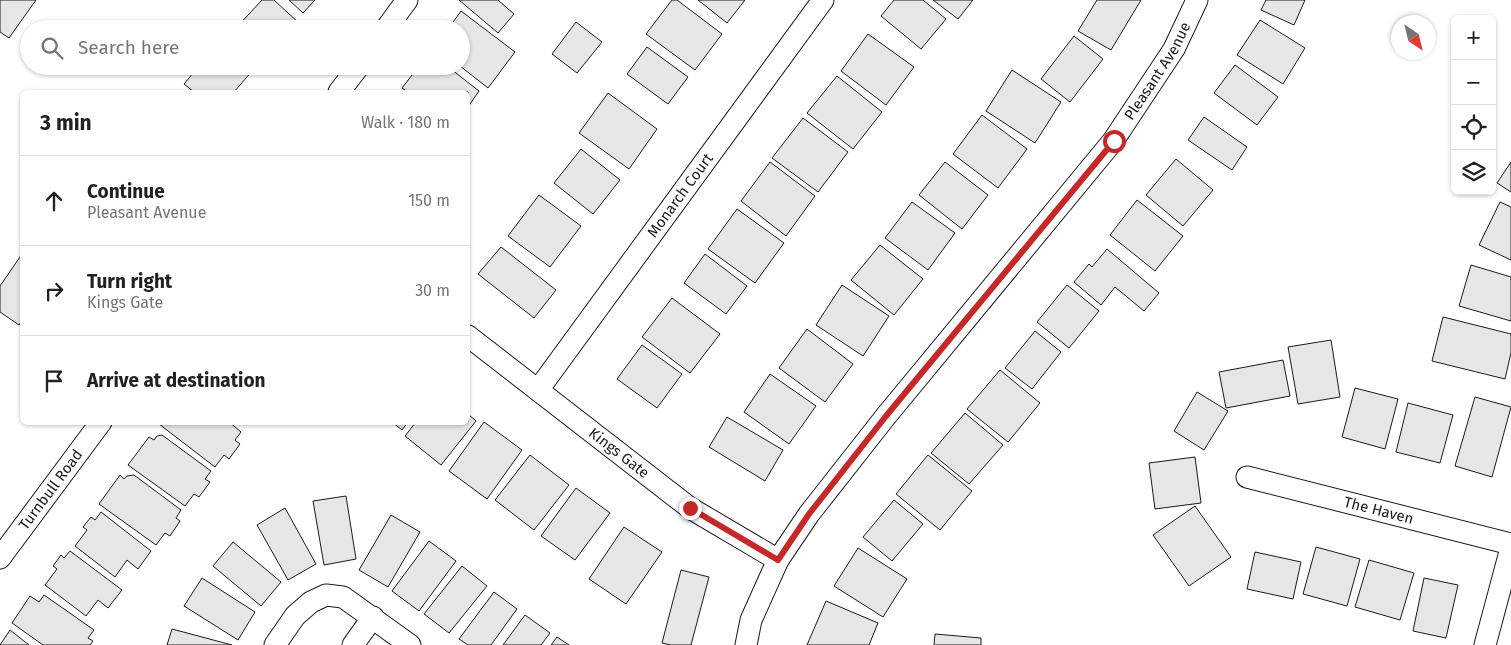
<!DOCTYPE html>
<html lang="en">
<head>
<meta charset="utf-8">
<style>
  body { margin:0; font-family:"Fira Sans",sans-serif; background:#f6f6f6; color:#202124 }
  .controls { position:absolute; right:15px; top:15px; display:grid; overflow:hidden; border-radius:8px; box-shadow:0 1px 4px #0004 }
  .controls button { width:45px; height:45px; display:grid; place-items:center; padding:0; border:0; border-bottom:1px solid #e0e0e0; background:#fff; color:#202124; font:25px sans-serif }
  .compass { position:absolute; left:1391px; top:15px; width:45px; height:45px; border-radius:50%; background:#fff; box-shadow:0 1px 4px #0004; rotate:145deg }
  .stop { position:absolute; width:15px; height:15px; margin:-11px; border:4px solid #c62828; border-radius:50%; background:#fff }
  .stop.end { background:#c62828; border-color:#fff; box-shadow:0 1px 5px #0008 }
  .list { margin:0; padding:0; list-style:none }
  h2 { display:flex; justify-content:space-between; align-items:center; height:65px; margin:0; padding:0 20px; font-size:21px }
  h2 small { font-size:16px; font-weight:400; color:#757577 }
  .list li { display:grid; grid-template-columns:32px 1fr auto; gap:15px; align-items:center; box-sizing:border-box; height:90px; padding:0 20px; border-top:1px solid #e0e0e0 }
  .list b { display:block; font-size:19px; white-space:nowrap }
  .list p { margin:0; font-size:16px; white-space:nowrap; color:#757577 }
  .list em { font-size:16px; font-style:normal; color:#757577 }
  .icon { flex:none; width:28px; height:28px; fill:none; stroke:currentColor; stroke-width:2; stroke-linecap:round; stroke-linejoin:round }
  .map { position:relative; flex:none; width:1511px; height:645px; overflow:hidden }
  .search { position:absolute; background:#fff; box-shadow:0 1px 4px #0004; left:20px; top:20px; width:450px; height:55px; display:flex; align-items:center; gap:12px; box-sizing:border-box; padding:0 18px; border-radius:28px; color:#757577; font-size:19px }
  .panel { position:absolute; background:#fff; box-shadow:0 1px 4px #0004; left:20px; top:90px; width:450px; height:335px; border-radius:8px }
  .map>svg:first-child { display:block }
  .building { fill:#e6e6e6; stroke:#1a1a1a }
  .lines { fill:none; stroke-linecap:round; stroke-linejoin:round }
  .street-casing { stroke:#1a1a1a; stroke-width:23 }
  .street { stroke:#fff; stroke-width:21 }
  .route { stroke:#c62828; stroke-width:6 }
  .labels { text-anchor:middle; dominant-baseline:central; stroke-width:4; stroke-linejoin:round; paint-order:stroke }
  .street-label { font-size:15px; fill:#1a1a1a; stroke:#fff }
</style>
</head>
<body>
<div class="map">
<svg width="1511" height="645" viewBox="0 0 1511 645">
  <rect width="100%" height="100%" fill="#fff"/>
  <path class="building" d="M 0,0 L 36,0 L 9,38 L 0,32 Z
    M 262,0 L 274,0 L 300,24 L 295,29 L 235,29 Z
    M 289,0 L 315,0 L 303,13 Z
    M 459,0 L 498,0 L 514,14 L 498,33 Z
    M 672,0 L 677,0 L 722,34 L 695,70 L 646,34 Z
    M 698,0 L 745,0 L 727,23 Z
    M 894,0 L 923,0 L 946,19 L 921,49 L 881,16 Z
    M 933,0 L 973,0 L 958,19 Z
    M 1097,0 L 1141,0 L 1111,50 L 1078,31 Z
    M 1266,0 L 1305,0 L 1294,25 L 1261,10 Z
    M 461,11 L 515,52 L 488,88 L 460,66 L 461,66 L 461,29 L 448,29 Z
    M 1260,20 L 1305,48 L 1283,84 L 1237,55 Z
    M 576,22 L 602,42 L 577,73 L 552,54 Z
    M 868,34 L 914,67 L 886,105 L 841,71 Z
    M 1074,36 L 1103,59 L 1070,102 L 1041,79 Z
    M 647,47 L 688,77 L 668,104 L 627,74 Z
    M 1235,65 L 1278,97 L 1257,125 L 1214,93 Z
    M 199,66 L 248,66 L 253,70 L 234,92 L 194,92 L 184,84 Z
    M 419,66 L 447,66 L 479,91 L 468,107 L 468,92 L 408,92 L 402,88 Z
    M 1012,70 L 1061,102 L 1035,143 L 986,111 Z
    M 837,76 L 882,112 L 853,149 L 807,113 Z
    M 608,93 L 657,129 L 629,169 L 579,133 Z
    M 982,115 L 1027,149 L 998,188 L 953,154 Z
    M 1204,117 L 1247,147 L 1232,170 L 1188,140 Z
    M 803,118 L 848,152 L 818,192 L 772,158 Z
    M 581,149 L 620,180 L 593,214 L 554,183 Z
    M 1176,159 L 1213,190 L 1183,226 L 1146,195 Z
    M 770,162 L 815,196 L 786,236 L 741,201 Z
    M 945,162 L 988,195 L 962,229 L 919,195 Z
    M 1511,162 L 1511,192 L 1497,183 Z
    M 539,195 L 581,226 L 550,267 L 508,236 Z
    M 1137,200 L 1183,236 L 1155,271 L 1110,235 Z
    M 912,202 L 955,233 L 928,270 L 885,238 Z
    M 1500,202 L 1511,207 L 1511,260 L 1479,245 Z
    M 737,209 L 784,243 L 755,283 L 708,249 Z
    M 880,245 L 923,279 L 894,315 L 851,280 Z
    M 501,247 L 556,290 L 534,318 L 478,274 Z
    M 1107,249 L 1159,293 L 1144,311 L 1115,287 L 1101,305 L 1074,282 L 1089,264 L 1092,267 Z
    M 22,254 L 22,320 L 19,325 L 0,312 L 0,286 Z
    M 705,254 L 747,286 L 726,314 L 684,283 Z
    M 1471,265 L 1511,277 L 1511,321 L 1459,306 Z
    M 842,285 L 889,316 L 863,356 L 816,325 Z
    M 1067,285 L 1099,311 L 1069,348 L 1037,322 Z
    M 672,298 L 720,334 L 690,373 L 642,337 Z
    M 1443,317 L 1511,334 L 1511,353 L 1505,379 L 1432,361 Z
    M 807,329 L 853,364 L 825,402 L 779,368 Z
    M 1035,331 L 1061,352 L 1032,389 L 1005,368 Z
    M 1331,340 L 1340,397 L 1298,404 L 1288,347 Z
    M 642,345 L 682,374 L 657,408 L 617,379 Z
    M 1283,360 L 1290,396 L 1226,408 L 1219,372 Z
    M 1000,370 L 1040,403 L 1008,442 L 967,409 Z
    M 770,374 L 816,406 L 789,444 L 744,412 Z
    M 1355,388 L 1398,399 L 1385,449 L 1342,437 Z
    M 1197,392 L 1228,411 L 1204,450 L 1174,431 Z
    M 1475,397 L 1511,407 L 1492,477 L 1455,466 Z
    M 1408,403 L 1453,415 L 1440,463 L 1396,452 Z
    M 965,413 L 1003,445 L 969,484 L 931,453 Z
    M 468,414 L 476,421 L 441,465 L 405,436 L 416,422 L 468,422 Z
    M 727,417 L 783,450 L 765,481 L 709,447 Z
    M 160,422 L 229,422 L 241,432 L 235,440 L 240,444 L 229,459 L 224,455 L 215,467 L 159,424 Z
    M 392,422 L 408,422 L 402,430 Z
    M 484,422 L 522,450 L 487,499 L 449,471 Z
    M 162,435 L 211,471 L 205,479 L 210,482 L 199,497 L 194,494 L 185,506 L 128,465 L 149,437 L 154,440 L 157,436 Z
    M 530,455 L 569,485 L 534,530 L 495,500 Z
    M 928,455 L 972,491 L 940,530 L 896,494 Z
    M 1195,457 L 1201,503 L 1155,509 L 1149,463 Z
    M 120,475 L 124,479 L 127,476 L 134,475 L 181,510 L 176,518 L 180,521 L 170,536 L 165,533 L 156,545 L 99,504 Z
    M 576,488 L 610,513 L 575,560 L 541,536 Z
    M 346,496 L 356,559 L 324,565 L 313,501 Z
    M 894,500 L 923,524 L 892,561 L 863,537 Z
    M 1195,506 L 1231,557 L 1189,586 L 1153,535 Z
    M 285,508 L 316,564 L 288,580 L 257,525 Z
    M 101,512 L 151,551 L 138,569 L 127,560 L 115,577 L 75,546 L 87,530 L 83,527 L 91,517 L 95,520 Z
    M 391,515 L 420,532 L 388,587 L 359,570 Z
    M 624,527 L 662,552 L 626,604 L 589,579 Z
    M 429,541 L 456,561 L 419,611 L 392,591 Z
    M 233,542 L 281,582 L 261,606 L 213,566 Z
    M 1316,547 L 1360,559 L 1347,606 L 1303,594 Z
    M 858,548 L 907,579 L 883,617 L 834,586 Z
    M 70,551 L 122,590 L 108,608 L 98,600 L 86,616 L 45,585 L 57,569 L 53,566 L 61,555 L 64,558 Z
    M 1255,552 L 1301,562 L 1293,599 L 1247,589 Z
    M 1369,560 L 1414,573 L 1400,620 L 1355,607 Z
    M 462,566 L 487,586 L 449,633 L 424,614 Z
    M 681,570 L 709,577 L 691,645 L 671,645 L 662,643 Z
    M 202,578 L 255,612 L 238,640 L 184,606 Z
    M 1424,578 L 1458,585 L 1446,638 L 1413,631 Z
    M 494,592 L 517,609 L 491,645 L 468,645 L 459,639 Z
    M 44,595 L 94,630 L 88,638 L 93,641 L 90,645 L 43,645 L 12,623 L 30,596 L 39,602 Z
    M 826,601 L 878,623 L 869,645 L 807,645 Z
    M 525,615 L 550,633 L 541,645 L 503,645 Z
    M 172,629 L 232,645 L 167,645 Z
    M 10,630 L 29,645 L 0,645 Z
    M 935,634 L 981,638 L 981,645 L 934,645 Z
    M 557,637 L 569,645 L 551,645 Z"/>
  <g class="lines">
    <g class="street-casing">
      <g id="street">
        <path d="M 386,29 L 407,0"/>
        <path d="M 339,92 L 359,66"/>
        <path id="s1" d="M 468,336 L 690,508 L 778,560"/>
        <path id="s2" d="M 538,390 L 823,0"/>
        <path id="s3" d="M 1247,477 L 1511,544"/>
        <path id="s4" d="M 0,558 L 101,422"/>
        <path d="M 275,645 L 295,616 L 311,602 L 326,595 L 343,597 L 410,645"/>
        <path d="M 353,645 L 373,617"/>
        <path id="s5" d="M 746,645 L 751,620 L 778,560 L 809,514 L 886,416 L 1113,141 L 1174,49 L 1197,0"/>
        <path d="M 1485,645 L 1511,548"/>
      </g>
    </g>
    <use href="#street" class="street"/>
  </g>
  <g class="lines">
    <path class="route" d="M 690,508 L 778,560 L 809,514 L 886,416 L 1114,141"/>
  </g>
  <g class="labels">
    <g class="street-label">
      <text stroke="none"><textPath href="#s5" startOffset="711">Pleasant Avenue</textPath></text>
      <text stroke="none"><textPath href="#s2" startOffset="241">Monarch Court</textPath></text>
      <text stroke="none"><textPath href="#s1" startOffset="191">Kings Gate</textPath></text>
      <text stroke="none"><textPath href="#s4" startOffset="85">Turnbull Road</textPath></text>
      <text stroke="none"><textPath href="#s3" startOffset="136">The Haven</textPath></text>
    </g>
  </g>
</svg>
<div class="controls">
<button>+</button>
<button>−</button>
<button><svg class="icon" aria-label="locate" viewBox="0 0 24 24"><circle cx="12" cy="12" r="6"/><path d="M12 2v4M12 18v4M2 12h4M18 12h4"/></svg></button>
<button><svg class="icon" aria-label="layers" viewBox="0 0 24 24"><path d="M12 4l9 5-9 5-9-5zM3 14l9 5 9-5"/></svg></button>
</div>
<svg class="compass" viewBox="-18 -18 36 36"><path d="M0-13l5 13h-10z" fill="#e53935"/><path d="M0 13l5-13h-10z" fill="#757577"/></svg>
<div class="stop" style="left:1114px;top:141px"></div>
<div class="stop end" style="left:690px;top:508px"></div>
<div class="search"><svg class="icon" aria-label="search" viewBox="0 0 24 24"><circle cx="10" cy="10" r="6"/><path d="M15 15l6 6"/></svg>Search here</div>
<section class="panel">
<h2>3 min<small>Walk · 180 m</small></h2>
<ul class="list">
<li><svg class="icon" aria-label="ahead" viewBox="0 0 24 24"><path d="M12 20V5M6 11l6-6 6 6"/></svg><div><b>Continue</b><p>Pleasant Avenue</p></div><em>150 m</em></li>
<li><svg class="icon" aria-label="right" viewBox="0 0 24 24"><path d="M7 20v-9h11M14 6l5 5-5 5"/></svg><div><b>Turn right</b><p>Kings Gate</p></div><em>30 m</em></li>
<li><svg class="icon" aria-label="arrive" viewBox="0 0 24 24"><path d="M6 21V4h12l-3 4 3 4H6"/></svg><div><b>Arrive at destination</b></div></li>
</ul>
</section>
</div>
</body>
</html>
